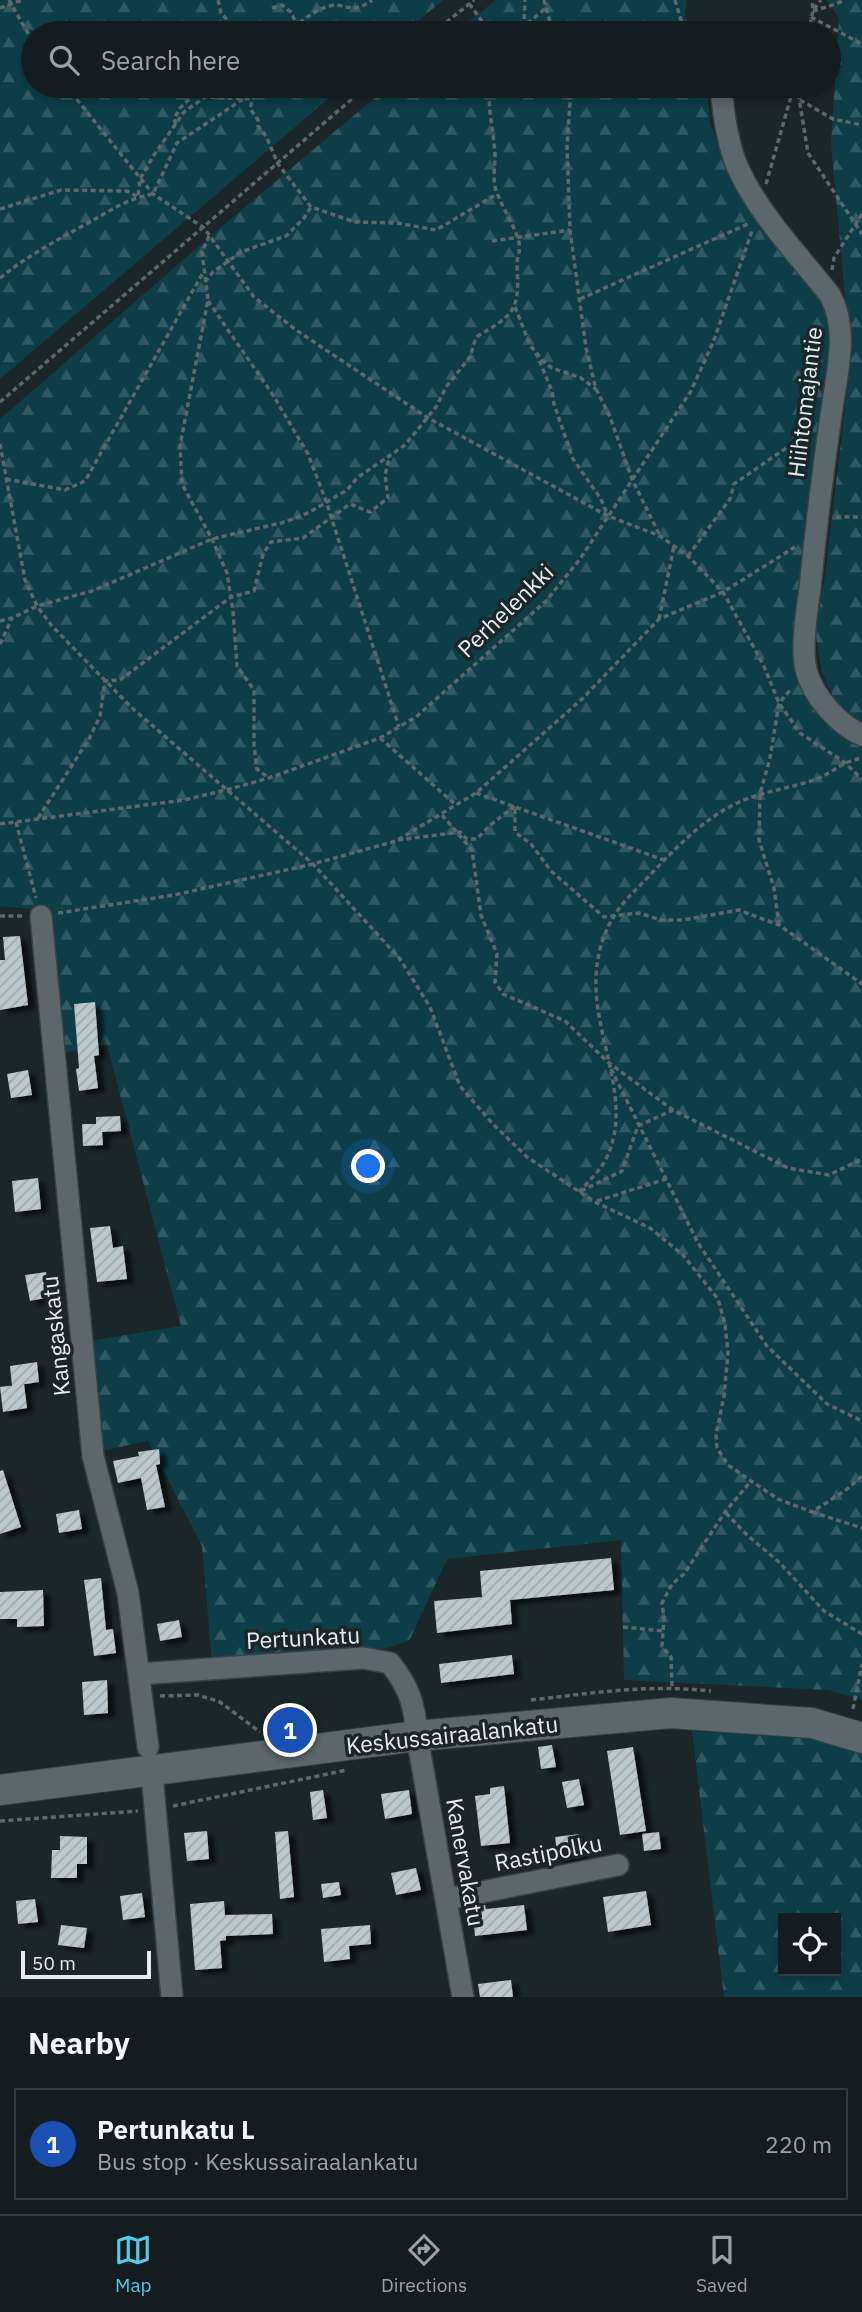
<!DOCTYPE html>
<html lang="en">
<head>
<meta charset="utf-8">
<style>
  body { margin:0; font-family:"IBM Plex Sans",sans-serif; background:#1d2528; color:#f1f3f6 }
  .controls { position:absolute; right:21px; bottom:21px; display:grid; overflow:hidden; border-radius:0px; box-shadow:0 4px 10px #0003 }
  .controls button { width:63px; height:63px; display:grid; place-items:center; padding:0; border:0; border-bottom:2px solid #333a3d; background:#141c1f; color:#f1f3f6; font:35px sans-serif }
  .scale { position:absolute; left:21px; bottom:18px; width:130px; box-sizing:border-box; padding-left:7px; border:4px solid #e6edef; border-top:0; font-size:19px; line-height:24px; white-space:nowrap; color:#e6edef; -webkit-text-stroke:5px #1b2629; paint-order:stroke }
  .you { position:absolute; left:369px; top:1167px; width:24px; height:24px; margin:-18px; border:5px solid #fff; border-radius:50%; background:#1a73e8; box-shadow:0 0 0 10px #1a73e833 }
  .badge { display:grid; place-items:center; width:46px; height:46px; border-radius:50%; background:#58c9e3; color:#fff; font-size:23px; font-weight:700 }
  .pin { position:absolute; translate:-50% -50%; border:4px solid #fff; box-shadow:0 2px 7px #0006 }
  .list { margin:0; padding:0; list-style:none }
  h2 { display:flex; justify-content:space-between; align-items:center; height:91px; margin:0; padding:0 28px; font-size:30px }
  h2 small { font-size:23px; font-weight:400; color:#9da1a4 }
  .list li { display:grid; grid-template-columns:46px 1fr auto; gap:21px; align-items:center; box-sizing:border-box; height:112px; margin:0 14px 14px; padding:0 14px; border:2px solid #333a3d; border-radius:0px }
  .list b { display:block; font-size:26px; white-space:nowrap }
  .list p { margin:0; font-size:23px; white-space:nowrap; color:#9da1a4 }
  .list em { font-size:23px; font-style:normal; color:#9da1a4 }
  .icon { flex:none; width:38px; height:38px; fill:none; stroke:currentColor; stroke-width:2; stroke-linecap:round; stroke-linejoin:round }
  .map { position:relative; flex:none; width:862px; height:1997px; overflow:hidden }
  .search { position:absolute; background:#141c1f; box-shadow:0 4px 10px #0003; left:21px; right:21px; top:21px; height:77px; display:flex; align-items:center; gap:18px; box-sizing:border-box; padding:0 24px; border-radius:38px; color:#9da1a4; font-size:26px }
  .sheet { height:217px; background:#141c1f }
  nav { display:flex; justify-content:space-around; align-items:center; box-sizing:border-box; height:98px; border-top:2px solid #333a3d; background:#141c1f; font-size:19px; color:#9da1a4 }
  nav a { display:grid; justify-items:center; gap:4px }
  nav .on { color:#58c9e3 }
  .map>svg:first-child { display:block }
  .forest { fill:url(#forest-firs); fill-rule:evenodd }
  .building { fill:url(#building-hatch); filter:url(#shadow) }
  .lines { fill:none; stroke-linecap:round; stroke-linejoin:round }
  .street-casing { stroke:#374043; stroke-width:24 }
  .secondary-casing { stroke:#374043; stroke-width:32 }
  .path { stroke:#5e686a; stroke-width:3.5; stroke-dasharray:5 3.5; stroke-linecap:butt }
  .street { stroke:#5b676b; stroke-width:21 }
  .secondary { stroke:#5b676b; stroke-width:30 }
  .labels { text-anchor:middle; dominant-baseline:central; stroke-width:7; stroke-linejoin:round; paint-order:stroke }
  .street-label { font-size:23px; fill:#e6edef; stroke:#1b2629 }
</style>
</head>
<body>
<div class="map">
<svg width="862" height="1997" viewBox="0 0 862 1997">
  <defs>
    <pattern id="forest-firs" width="22" height="20" patternUnits="userSpaceOnUse" patternTransform="scale(1.75)"><rect width="22" height="20" fill="#0d3e48"/><path d="M5 1l3.5 6h-7zM16 11l3.5 6h-7z" fill="#305a63"/></pattern>
    <pattern id="building-hatch" width="6" height="6" patternUnits="userSpaceOnUse" patternTransform="scale(1.75)"><rect width="6" height="6" fill="#bbc9cd"/><path d="M-1 1l2-2M0 6l6-6M5 7l2-2" fill="none" stroke="#9ea8ac"/></pattern>
    <filter id="shadow"><feDropShadow dx="7" dy="4.5" stdDeviation="2" flood-color="#0009"/></filter>
  </defs>
  <rect width="100%" height="100%" fill="#1b2629"/>
  <path class="forest" d="M 0,0 L 443,0 L 404,33 L 33,33 L 33,86 L 343,86 L 0,379 Z
    M 496,0 L 686,0 L 685,18 L 699,33 L 455,33 Z
    M 827,0 L 862,0 L 862,722 L 837,705 L 822,672 L 815,631 L 824,583 L 851,360 L 831,144 L 839,18 Z
    M 389,86 L 707,86 L 710,125 L 738,190 L 827,308 L 832,359 L 795,633 L 796,673 L 819,718 L 844,739 L 862,748 L 862,1700 L 828,1690 L 624,1680 L 621,1540 L 447,1559 L 409,1641 L 370,1653 L 212,1661 L 202,1546 L 148,1441 L 101,1451 L 90,1341 L 181,1326 L 107,1045 L 61,1053 L 41,910 L 0,906 L 0,419 L 219,229 Z
    M 692,1731 L 814,1739 L 862,1752 L 862,1997 L 724,1997 ZM 783,1918 L 836,1918 L 836,1971 L 783,1971 Z"/>
  <path class="building" d="M 20,936 L 28,1005 L 0,1010 L 0,960 L 5,960 L 3,937 Z
    M 95,1002 L 99,1055 L 94,1056 L 98,1088 L 79,1091 L 76,1069 L 79,1068 L 74,1004 Z
    M 28,1070 L 32,1095 L 11,1098 L 7,1074 Z
    M 120,1116 L 121,1131 L 102,1132 L 103,1145 L 83,1146 L 82,1124 L 96,1124 L 96,1117 Z
    M 38,1178 L 41,1209 L 15,1212 L 12,1181 Z
    M 110,1226 L 113,1248 L 123,1246 L 127,1279 L 97,1282 L 90,1228 Z
    M 46,1272 L 50,1297 L 30,1301 L 25,1275 Z
    M 37,1362 L 39,1382 L 12,1386 L 10,1366 Z
    M 24,1384 L 27,1408 L 3,1412 L 0,1387 Z
    M 159,1449 L 160,1464 L 156,1465 L 165,1507 L 147,1510 L 141,1478 L 118,1483 L 113,1461 L 139,1456 L 138,1452 Z
    M 3,1470 L 21,1527 L 0,1534 L 0,1471 Z
    M 79,1510 L 82,1529 L 59,1533 L 56,1514 Z
    M 611,1558 L 614,1590 L 510,1600 L 512,1624 L 437,1633 L 434,1601 L 482,1597 L 480,1571 Z
    M 101,1578 L 106,1630 L 113,1629 L 116,1653 L 94,1656 L 84,1580 Z
    M 43,1590 L 44,1626 L 17,1627 L 17,1619 L 0,1619 L 0,1592 Z
    M 179,1620 L 182,1637 L 160,1641 L 157,1624 Z
    M 512,1655 L 514,1674 L 441,1683 L 439,1664 Z
    M 107,1680 L 108,1713 L 84,1715 L 82,1682 Z
    M 552,1745 L 556,1767 L 541,1769 L 538,1747 Z
    M 633,1747 L 646,1831 L 620,1835 L 607,1751 Z
    M 579,1779 L 584,1805 L 567,1808 L 562,1782 Z
    M 504,1786 L 510,1843 L 481,1846 L 475,1796 L 490,1794 L 490,1788 Z
    M 323,1790 L 327,1818 L 313,1820 L 310,1792 Z
    M 409,1790 L 412,1814 L 385,1819 L 381,1794 Z
    M 207,1831 L 209,1859 L 187,1861 L 184,1833 Z
    M 288,1831 L 294,1897 L 280,1899 L 275,1832 Z
    M 659,1832 L 661,1849 L 644,1851 L 642,1834 Z
    M 579,1834 L 582,1856 L 558,1860 L 555,1837 Z
    M 60,1836 L 87,1837 L 87,1864 L 77,1864 L 77,1878 L 51,1878 L 52,1850 L 60,1850 Z
    M 416,1868 L 421,1890 L 396,1895 L 391,1873 Z
    M 339,1882 L 341,1895 L 323,1898 L 321,1884 Z
    M 646,1891 L 651,1925 L 608,1932 L 603,1897 Z
    M 142,1893 L 145,1917 L 123,1920 L 120,1896 Z
    M 35,1899 L 38,1922 L 18,1924 L 16,1901 Z
    M 224,1901 L 225,1915 L 272,1914 L 273,1934 L 226,1936 L 226,1940 L 220,1941 L 222,1968 L 195,1970 L 190,1904 Z
    M 485,1905 L 486,1909 L 524,1905 L 527,1930 L 475,1936 L 472,1908 Z
    M 61,1925 L 87,1928 L 84,1948 L 58,1945 Z
    M 370,1925 L 371,1944 L 349,1946 L 350,1959 L 324,1962 L 321,1929 Z
    M 511,1980 L 513,1997 L 480,1997 L 478,1984 Z"/>
  <g class="lines">
    <g class="street-casing">
      <path id="street" d="M 721,86 C 723,112 727,141 737,166 C 757,212 799,256 830,295 C 849,330 837,371 832,409 C 823,469 816,528 810,588 C 807,610 800,652 807,673 C 814,697 839,725 862,735
        M 41,916 L 93,1456 L 128,1593 L 148,1747
        M 139,1674 L 363,1658 L 390,1663 C 409,1687 415,1705 417,1736 L 463,1997
        M 153,1785 L 172,1997
        M 447,1899 L 618,1865"/>
    </g>
    <g class="secondary-casing">
      <path id="secondary" d="M 0,1790 L 417,1736 L 671,1713 L 812,1723 L 862,1738"/>
    </g>
    <path class="path" d="M 9,0 L 33,42
      M 218,0 L 221,13 L 239,33
      M 544,0 L 553,33
      M 675,0 L 685,33
      M 469,4 C 477,13 483,24 490,33
      M 0,8 L 22,0
      M 272,8 L 282,5 L 291,12 L 297,25
      M 814,9 L 821,0
      M 813,11 L 836,4 L 844,0
      M 811,17 L 862,44
      M 685,26 L 694,33
      M 521,29 L 547,7
      M 286,33 C 301,23 311,11 329,6 C 346,2 351,16 372,0
      M 433,33 L 474,0
      M 515,33 L 524,21 L 525,0
      M 808,33 L 813,11 L 812,0
      M 66,86 L 153,194 L 204,228 L 254,297 L 296,330 L 428,418 L 608,516 L 660,536 L 688,556 L 723,592 L 763,664 L 779,703 L 800,733 L 844,762 L 862,779
      M 257,86 L 250,108 L 258,120 L 258,126 L 266,136 L 278,164 L 311,207 L 355,222 L 397,223 L 436,230 L 497,194
      M 566,86 L 570,102 L 567,147 L 570,230 L 586,348 L 596,389 L 610,417 L 632,479 L 660,536
      M 696,86 L 703,99
      M 797,86 L 808,153 L 862,234
      M 800,100 L 833,119 L 862,125
      M 176,124 L 174,119 L 180,108 L 203,86
      M 766,184 L 794,86
      M 0,209 L 61,190 L 127,191 L 138,197 L 140,179 L 154,155 L 184,112 L 205,97 L 253,99
      M 209,236 L 202,252 L 208,300 L 180,446 L 182,484 L 212,539 L 227,573 L 233,611 L 237,666 L 254,690 L 254,746 L 257,769 L 269,778
      M 492,241 L 570,230
      M 832,270 L 834,258 L 862,214
      M 0,278 C 27,256 57,240 88,223 C 109,211 129,198 153,194 L 177,143 L 246,97 L 238,86
      M 205,282 L 213,272 L 241,252 L 286,236 L 304,218 L 311,207
      M 580,299 L 750,223
      M 208,301 L 273,395 L 308,454 L 326,501 L 399,727
      M 515,307 L 530,345 L 543,361 L 552,368 L 581,378 L 596,389
      M 536,353 L 552,391 L 554,404 L 573,459 L 601,499 L 607,514
      M 0,402 L 367,86
      M 0,444 L 25,580 L 37,606 L 52,626 L 132,708 L 313,864 L 400,959 L 430,1007 L 460,1086 L 492,1123 L 527,1157 L 595,1202 L 650,1228 L 683,1255 L 718,1299 L 725,1324 L 728,1352 L 724,1396 L 716,1435 L 717,1448 L 728,1465 L 751,1481 L 778,1499 L 812,1512 L 846,1490 L 862,1476
      M 6,479 L 65,490 L 85,481 L 204,271
      M 836,517 L 862,517
      M 688,556 L 730,499 L 734,484 L 792,444 L 803,423 L 812,414
      M 659,619 L 674,546
      M 0,621 L 12,618 L 37,606 L 92,591 L 212,539 L 285,522 L 310,512 L 347,490 L 357,478 L 405,445 L 436,407 L 446,387 L 470,357 L 476,337 C 513,315 520,312 517,267 C 516,254 523,253 517,236 C 511,219 500,204 495,187 C 493,176 495,166 495,155 C 494,132 487,109 490,86
      M 0,644 L 12,618
      M 380,738 L 456,805
      M 476,793 L 664,860
      M 442,815 L 472,850 L 481,915 L 497,954 L 495,982 L 503,994 L 565,1021 L 609,1063 L 673,1110
      M 38,818 L 89,739 L 100,716 L 105,681 L 120,680 L 231,597 L 254,591 L 263,554 L 271,542 L 303,538 L 350,504 L 370,512 L 388,498 L 385,475 L 389,459
      M 16,822 L 36,898
      M 0,824 L 184,800 L 226,790 L 269,778 L 380,738 L 416,717 L 546,601 L 580,559 L 691,391 L 714,340 L 753,228
      M 398,840 L 460,832 L 467,839 L 477,839 L 489,826 L 515,806 L 515,832 L 531,844 L 551,871 L 604,917 L 639,913 L 661,920 L 683,920 L 739,910 L 779,925 L 862,984
      M 58,913 L 174,895 L 313,864 L 396,841 L 476,793 L 582,699 L 659,619 L 723,592 L 795,547
      M 0,916 L 22,916
      M 779,925 L 774,888 L 759,840 L 760,794 L 770,758 L 779,703 L 792,688
      M 611,1069 L 698,1243 L 767,1346 L 827,1404 L 862,1421
      M 581,1191 L 622,1171 L 638,1126 L 673,1110 L 788,1168 L 829,1175 L 862,1159
      M 579,1192 C 588,1182 600,1171 606,1159 C 633,1105 597,1043 596,987 C 595,963 601,937 614,916 C 623,901 637,889 649,876 C 675,849 700,822 733,805 C 760,791 791,789 819,778 C 837,770 839,763 862,758
      M 597,1201 L 666,1179
      M 812,1512 L 862,1528
      M 726,1513 L 747,1535 L 779,1562 L 824,1611 L 862,1634
      M 623,1627 L 663,1631
      M 672,1686 L 671,1657 L 662,1646 L 664,1618 L 662,1603 L 672,1584 L 684,1574 L 725,1512 L 751,1481
      M 160,1696 L 198,1695 L 220,1702 L 260,1732
      M 531,1700 C 593,1693 648,1684 711,1691
      M 853,1709 L 862,1664
      M 173,1806 L 347,1770
      M 0,1821 L 138,1811"/>
    <use href="#street" class="street"/>
    <use href="#secondary" class="secondary"/>
  </g>
  <g class="labels">
    <g class="street-label">
      <text transform="translate(804 402) rotate(-83)">Hiihtomajantie</text>
      <text transform="translate(505 610) rotate(-44)">Perhelenkki</text>
      <text transform="translate(55 1336) rotate(-96)">Kangaskatu</text>
      <text transform="translate(303 1637) rotate(-3)">Pertunkatu</text>
      <text transform="translate(452 1734) rotate(-6)">Keskussairaalankatu</text>
      <text transform="translate(548 1852) rotate(-11)">Rastipolku</text>
      <text transform="translate(466 1862) rotate(80)">Kanervakatu</text>
    </g>
  </g>
</svg>
<div class="controls">
<button><svg class="icon" aria-label="locate" viewBox="0 0 24 24"><circle cx="12" cy="12" r="6"/><path d="M12 2v4M12 18v4M2 12h4M18 12h4"/></svg></button>
</div>
<div class="scale">50 m</div>
<div class="you"></div>
<div class="pin badge" style="left:290px;top:1730px;background:#1a4fb4">1</div>
<div class="search"><svg class="icon" aria-label="search" viewBox="0 0 24 24"><circle cx="10" cy="10" r="6"/><path d="M15 15l6 6"/></svg>Search here</div>
</div>
<section class="sheet">
<h2>Nearby<small></small></h2>
<ul class="list">
<li><span class="badge" style="background:#1a4fb4">1</span><div><b>Pertunkatu L</b><p>Bus stop · Keskussairaalankatu</p></div><em>220 m</em></li>
</ul>
</section>
<nav>
<a class="on"><svg class="icon" aria-label="map" viewBox="0 0 24 24"><path d="M3 6l6-2 6 2 6-2v14l-6 2-6-2-6 2zM9 4v14M15 6v14"/></svg>Map</a>
<a><svg class="icon" aria-label="directions" viewBox="0 0 24 24"><path d="M12 3l9 9-9 9-9-9zM9 14v-3h6M13 9l2 2-2 2"/></svg>Directions</a>
<a><svg class="icon" aria-label="saved" viewBox="0 0 24 24"><path d="M7 4h10v16l-5-4-5 4z"/></svg>Saved</a>
</nav>
</body>
</html>
